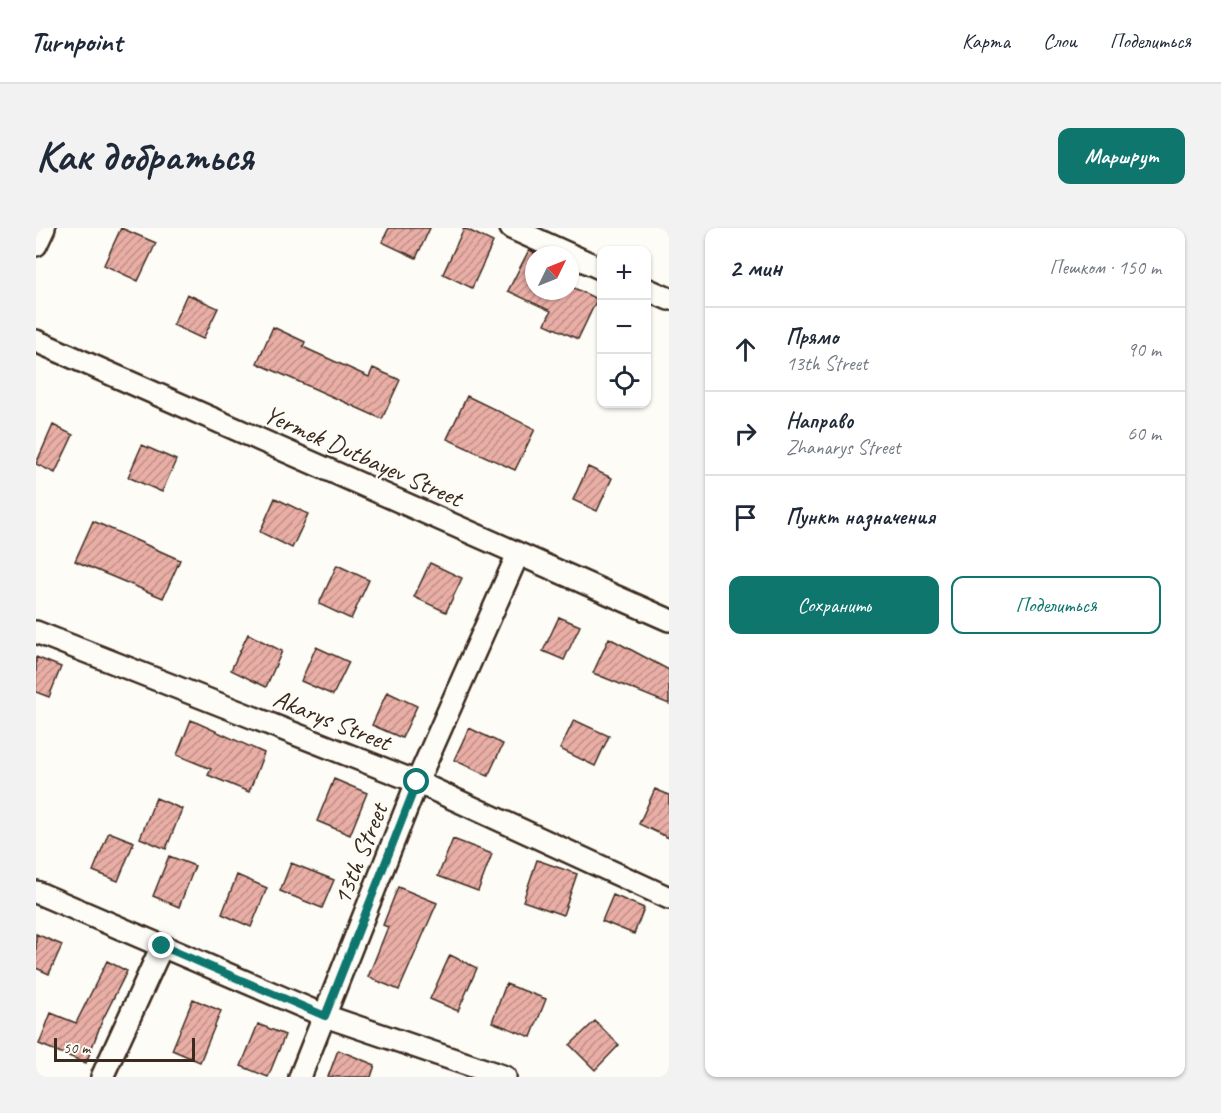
<!DOCTYPE html>
<html lang="ru">
<head>
<meta charset="utf-8">
<style>
  body { margin:0; font-family:Caveat,sans-serif; background:#f2f2f3; color:#1f2937 }
  .controls { position:absolute; right:18px; top:18px; display:grid; overflow:hidden; border-radius:12px; box-shadow:0 2px 4px #0004 }
  .controls button { width:54px; height:54px; display:grid; place-items:center; padding:0; border:0; border-bottom:2px solid #e0e1e3; background:#fff; color:#1f2937; font:30px sans-serif }
  .compass { position:absolute; left:489px; top:18px; width:54px; height:54px; border-radius:50%; background:#fff; box-shadow:0 2px 4px #0004; rotate:47deg }
  .scale { position:absolute; left:18px; bottom:15px; width:141px; box-sizing:border-box; padding-left:6px; border:3px solid #3b2a1e; border-top:0; font-size:16px; line-height:21px; white-space:nowrap; color:#3b2a1e; -webkit-text-stroke:4px #fdfcf7; paint-order:stroke }
  .stop { position:absolute; width:18px; height:18px; margin:-14px; border:4px solid #0f766e; border-radius:50%; background:#fff }
  .stop.end { background:#0f766e; border-color:#fff; box-shadow:0 2px 6px #0008 }
  .list { margin:0; padding:0; list-style:none }
  h2 { display:flex; justify-content:space-between; align-items:center; height:78px; margin:0; padding:0 24px; font-size:26px }
  h2 small { font-size:20px; font-weight:400; color:#747a83 }
  .list li { display:grid; grid-template-columns:39px 1fr auto; gap:18px; align-items:center; box-sizing:border-box; height:84px; padding:0 24px; border-top:2px solid #e0e1e3 }
  .list b { display:block; font-size:22px; white-space:nowrap }
  .list p { margin:0; font-size:20px; white-space:nowrap; color:#747a83 }
  .list em { font-size:20px; font-style:normal; color:#747a83 }
  .actions { display:flex; gap:12px; padding:18px 24px }
  .actions a { flex:1; padding:14px 0; border:2px solid #0f766e; border-radius:12px; text-align:center; font-size:21px; color:#0f766e }
  .actions .main { background:#0f766e; color:#fff }
  .icon { flex:none; width:33px; height:33px; fill:none; stroke:currentColor; stroke-width:2; stroke-linecap:round; stroke-linejoin:round }
  .map { position:relative; flex:none; width:633px; height:849px; overflow:hidden; border-radius:12px }
  header { display:flex; align-items:center; gap:36px; box-sizing:border-box; height:84px; padding:0 30px; background:#fff; border-bottom:2px solid #e0e1e3 }
  header strong { font-size:28px }
  nav { display:flex; gap:33px; margin-inline-start:auto; font-size:21px }
  .intro { display:flex; align-items:center; justify-content:space-between; box-sizing:border-box; height:144px; padding:0 36px }
  h1 { margin:0; font-size:42px }
  .button { padding:15px 27px; border-radius:12px; background:#0f766e; color:#fff; font-size:21px; font-weight:700 }
  main { display:flex; gap:36px; padding:0 36px }
  aside { flex:1; background:#fff; border-radius:12px; box-shadow:0 2px 4px #0004 }
  .map>svg:first-child { display:block }
  .building { fill:url(#building-hatch); stroke:#3b2a1e; stroke-width:1.5 }
  .lines { fill:none; stroke-linecap:round; stroke-linejoin:round }
  .minor-casing { stroke:#3b2a1e; stroke-width:26 }
  .minor { stroke:#fdfcf7; stroke-width:21 }
  .route { stroke:#0f766e; stroke-width:8 }
  .labels { text-anchor:middle; dominant-baseline:central; stroke-width:4.5; stroke-linejoin:round; paint-order:stroke }
  .street-label { font-size:26px; fill:#3b2a1e; stroke:#fdfcf7 }
</style>
</head>
<body>
<header>
<strong>Turnpoint</strong>
<nav><a>Карта</a><a>Слои</a><a>Поделиться</a></nav>
</header>
<div class="intro"><h1>Как добраться</h1><a class="button">Маршрут</a></div>
<main>
<div class="map">
<svg width="633" height="849" viewBox="0 0 633 849">
  <defs>
    <pattern id="building-hatch" width="6" height="6" patternUnits="userSpaceOnUse" patternTransform="scale(1.5)"><rect width="6" height="6" fill="#e9aea6"/><path d="M-1 1l2-2M0 6l6-6M5 7l2-2" fill="none" stroke="#be8e87"/></pattern>
  </defs>
  <rect width="100%" height="100%" fill="#fdfcf7"/>
  <filter id="ink" filterUnits="userSpaceOnUse"><feTurbulence type="fractalNoise" baseFrequency=".0167" numOctaves="2"/><feDisplacementMap in="SourceGraphic" scale="12" xChannelSelector="R" yChannelSelector="G"/><feConvolveMatrix kernelMatrix="1 2 1 2 8 2 1 2 1" color-interpolation-filters="sRGB"/></filter>
  <g filter="url(#ink)">
    <path class="building" d="M 85,0 L 120,15 L 102,53 L 68,37 Z
      M 353,0 L 394,0 L 380,30 L 346,14 Z
      M 428,0 L 457,14 L 436,60 L 407,46 Z
      M 493,22 L 498,24 L 498,63 L 534,63 L 534,58 L 561,71 L 542,111 L 509,96 L 515,83 L 472,63 Z
      M 151,66 L 182,80 L 167,111 L 137,97 Z
      M 237,99 L 269,114 L 267,119 L 333,149 L 337,140 L 364,152 L 346,191 L 221,135 Z
      M 431,168 L 499,201 L 479,242 L 411,211 Z
      M 17,197 L 37,207 L 19,245 L 0,236 Z
      M 106,217 L 140,232 L 126,264 L 92,249 Z
      M 552,239 L 576,250 L 561,283 L 537,272 Z
      M 239,270 L 272,286 L 256,320 L 224,304 Z
      M 57,293 L 144,332 L 127,370 L 39,333 Z
      M 394,335 L 426,350 L 410,384 L 378,369 Z
      M 301,337 L 333,352 L 315,391 L 283,376 Z
      M 523,389 L 544,398 L 528,432 L 507,423 Z
      M 212,406 L 246,423 L 230,459 L 195,442 Z
      M 573,410 L 633,442 L 633,476 L 557,445 Z
      M 280,419 L 313,434 L 297,467 L 265,453 Z
      M 0,429 L 25,439 L 13,469 L 0,464 Z
      M 351,464 L 381,478 L 366,510 L 336,497 Z
      M 155,492 L 228,525 L 213,564 L 172,547 L 175,541 L 141,527 Z
      M 538,492 L 573,508 L 559,538 L 524,521 Z
      M 433,500 L 467,516 L 452,548 L 418,532 Z
      M 298,551 L 331,565 L 314,607 L 281,593 Z
      M 619,561 L 633,567 L 633,610 L 603,596 Z
      M 120,570 L 146,581 L 130,621 L 104,610 Z
      M 73,604 L 98,614 L 82,653 L 57,643 Z
      M 417,611 L 456,626 L 442,663 L 402,648 Z
      M 133,628 L 159,638 L 143,679 L 117,668 Z
      M 501,632 L 541,646 L 527,687 L 487,673 Z
      M 255,635 L 298,652 L 286,680 L 244,663 Z
      M 201,647 L 231,660 L 215,699 L 186,686 Z
      M 362,659 L 401,675 L 363,762 L 332,749 L 352,699 L 347,697 Z
      M 577,667 L 608,680 L 598,706 L 566,693 Z
      M 0,706 L 26,717 L 13,746 L 0,740 Z
      M 414,727 L 441,740 L 422,783 L 394,771 Z
      M 71,733 L 91,743 L 66,793 L 50,835 L 3,816 L 15,785 L 40,795 Z
      M 470,756 L 510,771 L 495,809 L 456,794 Z
      M 157,771 L 185,783 L 164,834 L 136,822 Z
      M 559,793 L 583,817 L 559,842 L 534,817 Z
      M 222,796 L 249,807 L 232,849 L 205,838 Z
      M 302,822 L 339,837 L 335,849 L 292,849 Z"/>
    <g class="lines">
      <g class="minor-casing">
        <path id="minor" d="M 475,0 L 566,41
          M 0,17 L 8,0
          M 610,61 L 633,71
          M 0,113 L 633,392
          M 0,404 L 381,554 L 633,670
          M 0,664 L 289,788 L 469,849
          M 66,849 L 126,718
          M 264,849 L 381,554 L 482,326"/>
      </g>
      <use href="#minor" class="minor"/>
    </g>
  </g>
  <g class="lines" filter="url(#ink)">
    <path class="route" d="M 126,718 L 289,788 L 381,554"/>
  </g>
  <g class="labels">
    <g class="street-label">
      <text transform="translate(327 228) rotate(24)">Yermek Dutbayev Street</text>
      <text transform="translate(296 492) rotate(22)">Akarys Street</text>
      <text transform="translate(324 626) rotate(-68)">13th Street</text>
    </g>
  </g>
</svg>
<div class="controls">
<button>+</button>
<button>−</button>
<button><svg class="icon" aria-label="locate" viewBox="0 0 24 24"><circle cx="12" cy="12" r="6"/><path d="M12 2v4M12 18v4M2 12h4M18 12h4"/></svg></button>
</div>
<svg class="compass" viewBox="-18 -18 36 36"><path d="M0-13l5 13h-10z" fill="#e53935"/><path d="M0 13l5-13h-10z" fill="#747a83"/></svg>
<div class="scale">50 m</div>
<div class="stop" style="left:381px;top:554px"></div>
<div class="stop end" style="left:126px;top:718px"></div>
</div>
<aside>
<h2>2 мин<small>Пешком · 150 m</small></h2>
<ul class="list">
<li><svg class="icon" aria-label="ahead" viewBox="0 0 24 24"><path d="M12 20V5M6 11l6-6 6 6"/></svg><div><b>Прямо</b><p>13th Street</p></div><em>90 m</em></li>
<li><svg class="icon" aria-label="right" viewBox="0 0 24 24"><path d="M7 20v-9h11M14 6l5 5-5 5"/></svg><div><b>Направо</b><p>Zhanarys Street</p></div><em>60 m</em></li>
<li><svg class="icon" aria-label="arrive" viewBox="0 0 24 24"><path d="M6 21V4h12l-3 4 3 4H6"/></svg><div><b>Пункт назначения</b></div></li>
</ul>
<div class="actions"><a class="main">Сохранить</a><a>Поделиться</a></div>
</aside>
</main>
</body>
</html>
